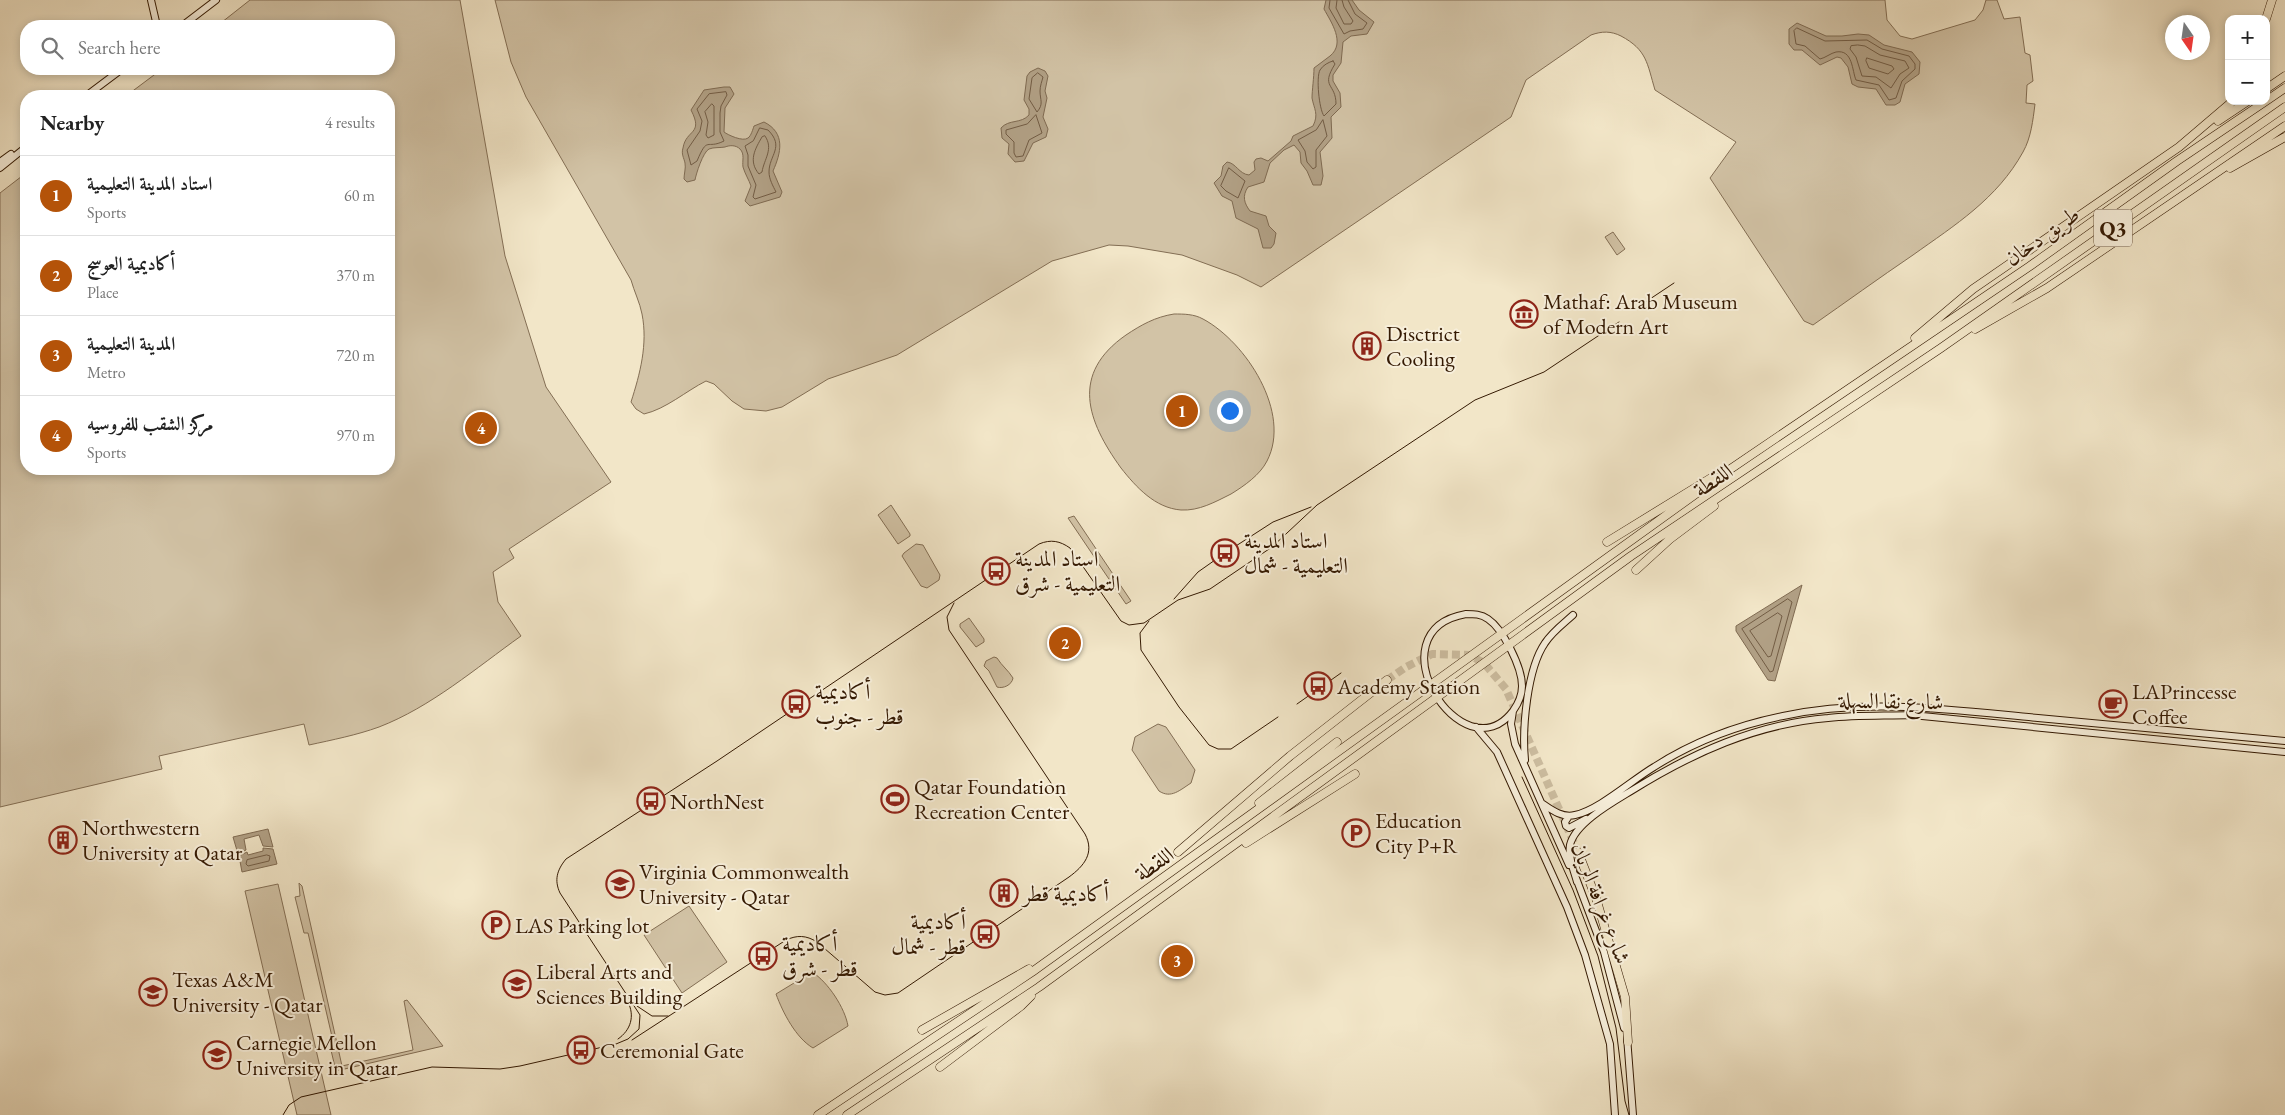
<!DOCTYPE html>
<html lang="en">
<head>
<meta charset="utf-8">
<style>
  body { margin:0; font-family:"EB Garamond",Amiri,serif; background:#f6f6f6; color:#222 }
  .controls { position:absolute; right:15px; top:15px; display:grid; overflow:hidden; border-radius:10px; box-shadow:0 2px 8px #0003 }
  .controls button { width:45px; height:45px; display:grid; place-items:center; padding:0; border:0; border-bottom:1px solid #e0e0e0; background:#fff; color:#222; font:25px sans-serif }
  .compass { position:absolute; left:2165px; top:15px; width:45px; height:45px; border-radius:50%; background:#fff; box-shadow:0 2px 8px #0003; rotate:167deg }
  .you { position:absolute; left:1229px; top:410px; width:18px; height:18px; margin:-12px; border:4px solid #fff; border-radius:50%; background:#1a73e8; box-shadow:0 0 0 8px #1a73e833 }
  .badge { display:grid; place-items:center; width:32px; height:32px; border-radius:50%; background:#b45309; color:#fff; font-size:16px; font-weight:700 }
  .pin { position:absolute; translate:-50% -50%; border:2px solid #fff; box-shadow:0 1px 5px #0006 }
  .list { margin:0; padding:0; list-style:none }
  h2 { display:flex; justify-content:space-between; align-items:center; height:65px; margin:0; padding:0 20px; font-size:21px }
  h2 small { font-size:16px; font-weight:400; color:#767676 }
  .list li { display:grid; grid-template-columns:32px 1fr auto; gap:15px; align-items:center; box-sizing:border-box; height:80px; padding:0 20px; border-top:1px solid #e0e0e0 }
  .list b { display:block; font-size:19px; white-space:nowrap }
  .list p { margin:0; font-size:16px; white-space:nowrap; color:#767676 }
  .list em { font-size:16px; font-style:normal; color:#767676 }
  .icon { flex:none; width:28px; height:28px; fill:none; stroke:currentColor; stroke-width:2; stroke-linecap:round; stroke-linejoin:round }
  .map { position:relative; flex:none; width:2285px; height:1115px; overflow:hidden }
  .search { position:absolute; background:#fff; box-shadow:0 2px 8px #0003; left:20px; top:20px; width:375px; height:55px; display:flex; align-items:center; gap:12px; box-sizing:border-box; padding:0 18px; border-radius:20px; color:#767676; font-size:19px }
  .panel { position:absolute; background:#fff; box-shadow:0 2px 8px #0003; left:20px; top:90px; width:375px; height:385px; border-radius:20px }
  .map>svg:first-child { display:block }
  .green { fill:#d2c3a6; stroke:#836e54 }
  .water { fill:#b1a085; stroke:#7f6a51 }
  .lines { fill:none; stroke-linecap:round; stroke-linejoin:round }
  .shore { stroke:#725c44; stroke-width:1 }
  .primary-tunnel { stroke:#ccbda0; stroke-width:8; stroke-dasharray:8 4; stroke-linecap:butt }
  .secondary-casing { stroke:#341902; stroke-width:8 }
  .primary-casing { stroke:#341902; stroke-width:9 }
  .secondary { stroke:#f7efdb; stroke-width:6 }
  .primary { stroke:#f2e6c8; stroke-width:8 }
  .tram { stroke:#341902; stroke-width:1 }
  .labels { text-anchor:middle; dominant-baseline:central; stroke-width:4; stroke-linejoin:round; paint-order:stroke }
  .shield { fill:#f7efdb; stroke:#6e5943; stroke-width:1 }
  .shield-label { font-size:21px; font-weight:bold; fill:#341902 }
  .street-label { font-size:22px; fill:#341902; stroke:#f7efdb }
  .poi-label { font-size:22px; fill:#341902; stroke:#f7efdb; text-anchor:start }
</style>
</head>
<body>
<div class="map">
<svg width="2285" height="1115" viewBox="0 0 2285 1115">
  <rect width="100%" height="100%" fill="#f2e6c8"/>
  <filter id="stains"><feTurbulence type="fractalNoise" baseFrequency=".004" numOctaves="4"/><feColorMatrix values="0 0 0 0 .2 0 0 0 0 .09 0 0 0 0 .02 0 0 0 .5 -.17"/></filter>
  <radialGradient id="worn" r=".72"><stop offset=".6" stop-color="#630" stop-opacity="0"/><stop offset="1" stop-color="#630" stop-opacity=".3"/></radialGradient>
  <path class="green" d="M 250,0 L 460,0 L 505,256 L 546,387 L 611,482 L 509,549 L 514,558 L 493,572 L 498,602 L 521,636 C 476,668 431,707 379,727 C 357,735 332,740 309,745 L 304,724 L 159,756 L 162,769 L 0,807 L 0,193 L 26,173 L 26,469 L 389,469 L 389,96 L 126,96 L 162,69 L 389,69 L 389,26 L 217,26 Z
    M 495,0 L 1885,0 L 1887,20 L 1900,36 L 1912,39 L 1975,20 L 1983,10 L 1986,0 L 1997,0 L 2004,19 L 2020,17 L 2025,53 L 2030,55 L 2033,81 L 2027,85 L 2026,103 L 2035,104 C 2033,120 2031,138 2023,152 C 1997,199 1955,225 1913,255 C 1879,278 1846,302 1813,325 L 1804,321 L 1710,178 L 1736,142 L 1655,90 C 1647,63 1647,50 1621,36 C 1611,31 1602,31 1591,35 L 1526,80 L 1511,117 L 1261,287 L 1237,275 L 1182,255 L 1128,246 L 1109,245 L 1052,261 L 897,355 L 828,379 L 782,407 L 766,411 L 744,409 L 732,401 L 714,384 L 706,381 C 686,391 666,409 644,414 L 636,409 L 631,402 C 640,374 648,344 642,314 C 640,303 634,291 631,280 L 526,97 L 511,62 Z
    M 1613,232 L 1625,249 L 1617,255 L 1605,237 Z
    M 1174,314 C 1184,314 1194,314 1203,319 C 1246,342 1292,413 1267,461 C 1260,475 1244,486 1231,494 C 1215,502 1199,511 1181,510 C 1155,508 1136,487 1121,468 C 1087,421 1070,374 1126,335 C 1141,325 1155,317 1174,314 Z
    M 891,505 L 910,534 L 910,536 L 898,544 L 878,515 Z
    M 1074,516 L 1131,601 L 1126,604 L 1096,560 L 1098,559 L 1095,558 L 1068,518 Z
    M 916,544 L 923,545 L 940,575 L 939,580 L 927,588 L 921,586 L 902,556 L 904,553 Z
    M 969,618 L 984,639 L 984,642 L 976,647 L 960,627 L 960,624 Z
    M 994,657 L 997,658 C 1002,666 1008,670 1013,678 C 1012,685 1003,689 997,687 L 989,671 L 984,666 L 986,661 Z
    M 1158,724 L 1166,727 L 1195,770 L 1191,783 C 1180,790 1171,799 1159,791 L 1132,750 L 1135,737 Z
    M 299,883 L 302,886 L 342,1066 L 413,1050 L 404,1001 L 407,1000 L 443,1046 L 336,1071 L 329,1042 L 333,1041 L 308,933 L 304,933 L 295,897 L 300,896 Z
    M 278,884 L 331,1115 L 297,1115 L 245,891 Z
    M 689,906 L 727,962 L 682,993 L 644,935 Z
    M 812,972 C 828,982 845,1008 848,1026 L 813,1048 C 796,1038 783,1013 776,994 Z"/>
  <path class="water" d="M 1326,0 L 1352,0 L 1359,10 L 1374,22 L 1367,34 L 1351,36 L 1343,42 L 1341,63 L 1333,75 L 1333,81 L 1340,93 L 1341,107 L 1331,117 L 1332,138 L 1320,152 L 1323,176 L 1321,185 L 1313,185 L 1307,171 L 1301,163 L 1300,152 L 1294,145 L 1284,150 L 1270,163 L 1264,182 L 1248,187 C 1242,196 1244,203 1250,211 L 1266,216 L 1269,226 L 1276,233 L 1274,244 L 1271,248 L 1263,248 L 1258,229 L 1236,218 L 1232,201 L 1222,196 L 1214,183 L 1221,176 L 1223,166 L 1227,162 C 1236,163 1239,174 1249,175 L 1255,170 L 1254,162 L 1256,159 L 1261,158 L 1268,161 L 1291,141 L 1293,136 L 1313,126 C 1319,114 1314,109 1312,98 C 1312,91 1314,77 1314,68 C 1319,64 1325,60 1330,56 C 1346,43 1331,22 1324,9 Z
    M 1797,23 L 1826,36 L 1842,36 L 1858,34 L 1869,35 L 1884,45 L 1912,52 L 1920,62 L 1919,74 L 1905,84 L 1900,102 L 1895,105 L 1886,105 L 1876,89 L 1858,87 L 1852,84 L 1848,67 L 1841,58 L 1837,57 L 1820,65 L 1802,50 L 1794,50 L 1789,44 L 1789,29 Z
    M 1038,68 L 1045,71 L 1048,76 L 1045,91 L 1047,98 L 1043,117 L 1048,129 L 1046,137 L 1033,143 L 1024,161 L 1015,162 L 1008,154 L 1009,144 L 1002,138 L 1001,128 C 1009,119 1021,124 1029,115 L 1029,109 L 1024,100 L 1027,76 L 1030,72 Z
    M 724,87 L 730,87 L 734,94 L 725,108 L 724,132 C 728,135 743,142 748,138 C 751,136 753,129 754,126 L 764,122 C 786,133 781,153 773,171 L 782,192 L 780,197 L 750,206 L 745,201 L 751,186 C 749,180 745,174 743,167 C 742,161 745,154 740,149 C 736,145 730,145 725,147 C 720,148 714,147 709,149 C 703,152 696,174 695,180 L 687,182 L 684,179 C 684,174 686,168 685,163 C 684,158 681,154 683,148 C 686,129 704,135 691,110 L 704,90 Z
    M 1802,585 L 1775,681 L 1768,680 L 1736,631 L 1736,626 Z
    M 268,829 L 273,847 L 263,846 L 259,835 L 244,839 L 246,850 L 238,854 L 233,837 Z
    M 263,848 L 273,849 L 277,864 L 242,872 L 239,856 L 247,852 L 248,855 L 263,851 Z"/>
  <g class="lines">
    <path class="shore" d="M 1330,0 L 1329,8 L 1344,34 L 1350,31 L 1363,29 L 1367,23 L 1355,14 L 1348,0
      M 1337,0 L 1336,8 L 1344,24 L 1351,24 L 1353,21 L 1344,7 L 1342,0
      M 1797,28 L 1825,41 L 1867,40 L 1882,49 L 1909,56 L 1915,64 L 1915,69 L 1902,81 L 1896,98 L 1889,100 L 1879,85 L 1856,80 C 1852,71 1853,49 1836,52 C 1831,53 1825,58 1820,59 L 1805,46 L 1796,44 L 1794,31 Z
      M 1858,45 L 1865,46 L 1880,55 L 1905,61 L 1909,68 L 1900,74 L 1891,88 L 1876,77 L 1862,76 L 1856,57 L 1850,49 L 1851,46 Z
      M 1867,58 L 1892,66 L 1894,69 L 1888,74 L 1869,68 L 1866,61 Z
      M 1333,61 L 1335,64 C 1320,88 1336,83 1336,104 L 1324,116 C 1319,109 1316,77 1320,70 C 1323,65 1329,62 1333,61 Z
      M 1038,73 L 1043,77 C 1042,81 1040,86 1040,91 C 1040,100 1044,104 1037,112 L 1029,99 L 1032,78 Z
      M 726,92 L 727,95 L 721,106 L 720,113 L 720,132 L 724,141 C 706,150 708,135 697,161 L 691,165 L 687,150 L 700,131 L 702,121 L 697,109 L 709,94 Z
      M 712,104 L 714,106 L 714,135 L 708,138 L 706,135 L 708,122 L 705,112 Z
      M 1036,115 L 1042,133 L 1029,140 L 1023,156 L 1016,157 L 1014,153 L 1014,142 L 1006,134 L 1006,130 L 1027,124 Z
      M 1323,120 L 1327,136 L 1316,150 L 1316,167 L 1313,169 L 1307,162 L 1305,151 L 1298,140 L 1316,130 Z
      M 760,128 L 768,130 C 785,147 769,155 769,172 C 769,179 773,186 776,192 L 755,199 L 753,197 L 756,185 L 748,166 L 748,155 L 745,146 L 753,141 Z
      M 765,136 C 774,149 764,159 762,172 L 759,174 C 748,161 755,149 762,137 Z
      M 1229,168 L 1245,181 L 1238,198 L 1226,191 L 1221,186 Z
      M 1788,599 L 1792,602 L 1773,671 L 1770,672 L 1742,629 Z
      M 1778,613 L 1782,616 L 1771,656 L 1768,657 L 1750,631 Z
      M 267,855 L 270,856 L 269,861 L 248,866 L 246,864 L 247,860 Z"/>
    <path class="primary-tunnel" d="M 1387,680 L 1406,667 L 1432,654 L 1469,655 L 1484,663 L 1506,689 L 1578,852"/>
    <g class="secondary-casing">
      <path id="secondary" d="M 151,0 L 157,26
        M 182,26 L 216,0
        M 86,96 L 122,69
        M 0,162 L 11,154
        M 0,168 L 26,147
        M 1466,614 C 1474,614 1481,614 1488,619 C 1503,629 1522,667 1522,686 C 1522,695 1518,704 1513,711 C 1463,777 1370,631 1466,614 Z
        M 1513,711 L 1511,724 L 1515,744 L 1569,865
        M 1476,727 L 1497,752 L 1567,907 L 1585,955 L 1610,1044 L 1615,1115
        M 1525,760 C 1522,729 1527,669 1545,643 C 1552,632 1563,624 1573,615
        M 1543,804 C 1553,811 1563,818 1575,815 C 1599,810 1632,780 1654,767 C 1693,742 1738,725 1783,716 C 1868,698 1953,710 2038,718 C 2120,726 2203,733 2285,741
        M 1569,816 L 1565,822 L 1566,826 L 1569,828 L 1586,819
        M 1576,878 L 1604,952 L 1624,1028
        M 1577,882 C 1574,871 1568,857 1570,845 C 1575,823 1613,802 1631,791 C 1692,753 1756,724 1828,718 C 1856,715 1884,716 1912,715 L 2285,752
        M 1627,1037 L 1633,1115"/>
    </g>
    <g class="primary-casing">
      <path id="primary" d="M 2266,19 L 2272,0
        M 2266,89 L 2285,76
        M 2266,101 L 2285,88
        M 2218,121 L 2248,101
        M 2230,168 L 2285,137
        M 1975,329 L 2047,288 L 2285,126
        M 1915,338 L 1973,289 L 2179,147 L 2233,101
        M 1607,542 L 1711,478
        M 1636,570 L 1670,539 L 1714,506
        M 1259,803 L 1337,742
        M 1246,843 L 1355,774
        M 1178,852 L 1290,756 L 1387,680
        M 1578,852 L 1596,898 L 1625,997 L 1628,1042
        M 922,1030 L 1029,969
        M 940,1067 L 1021,1006 L 1031,996
        M 818,1115 L 1032,972 L 1729,470 L 2030,266 L 2177,161 L 2266,101
        M 847,1115 L 1039,987 L 1631,556 L 1941,348 L 2285,107"/>
    </g>
    <use href="#secondary" class="secondary"/>
    <use href="#primary" class="primary"/>
    <path class="tram" d="M 1644,303 L 1674,283
      M 1174,599 L 1198,572 L 1225,553 L 1273,522 L 1311,507
      M 1149,621 L 1140,633 L 1141,650 L 1179,707 L 1209,745 L 1218,749 L 1231,749 L 1278,717
      M 1297,704 L 1341,673
      M 1522,777 L 1573,890 L 1598,956 L 1616,1028 L 1625,1101 L 1629,1115
      M 637,1006 L 652,1016 L 668,1016
      M 618,1039 C 631,1030 635,1016 628,1002
      M 632,1040 L 786,940 C 797,935 806,935 817,942 L 875,992 L 885,995 L 898,993 L 1069,877 C 1084,866 1095,853 1085,834 L 949,630 L 947,617 L 954,603
      M 283,1115 L 289,1105 L 301,1097 L 432,1067 L 500,1069 L 520,1066 L 616,1044 L 628,1039 L 639,1029 L 640,1015 L 560,893 C 554,880 557,870 566,859 L 717,761 L 1039,544 C 1051,539 1060,541 1070,548 L 1121,621 L 1129,625 L 1144,623 L 1178,600 L 1210,589 L 1272,547 L 1317,505 L 1475,400 L 1544,372 L 1619,322"/>
  </g>
  <defs>
    <g id="museum-ring" transform="scale(1.4375)"><circle r="9.5" fill="#f7efdb" stroke="#8f2418" stroke-width="1.5"/><path d="M0-6L6-3V-2H-6V-3ZM-5-1h2V3h-2ZM-1-1h2V3h-2ZM3-1h2V3H3ZM-6 4H6V6H-6Z" fill="#8f2418"/></g>
    <g id="building-ring" transform="scale(1.4375)"><circle r="9.5" fill="#f7efdb" stroke="#8f2418" stroke-width="1.5"/><path d="M-4-6H4V6H1V3H-1V6H-4ZM-2.5-4.3h1.7v1.8h-1.7ZM.8-4.3h1.7v1.8H.8ZM-2.5-1h1.7V.8h-1.7ZM.8-1h1.7V.8H.8Z" fill="#8f2418"/></g>
    <g id="bus-ring" transform="scale(1.4375)"><circle r="9.5" fill="#f7efdb" stroke="#8f2418" stroke-width="1.5"/><path d="M-5-6H5V4H4V6H2V4H-2V6H-4V4H-5ZM-3.5-4V0h7V-4ZM-3.5 1.2v1.5H-2V1.2ZM2 1.2v1.5H3.5V1.2Z" fill="#8f2418"/></g>
    <g id="cafe-ring" transform="scale(1.4375)"><circle r="9.5" fill="#f7efdb" stroke="#8f2418" stroke-width="1.5"/><path d="M-5.5-4.5H6V0H3Q3 3.5 0 3.5H-2.5Q-5.5 3.5-5.5 0ZM3-3.2v2h1.7v-2ZM-6 4.5H4V6H-6Z" fill="#8f2418"/></g>
    <g id="stadium-ring" transform="scale(1.4375)"><circle r="9.5" fill="#f7efdb" stroke="#8f2418" stroke-width="1.5"/><path d="M0-5a6.5 5 0 1 0 0 10a6.5 5 0 1 0 0-10ZM-3.5-1.8h7v3.6h-7Z" fill="#8f2418"/></g>
    <g id="parking-ring" transform="scale(1.4375)"><circle r="9.5" fill="#f7efdb" stroke="#8f2418" stroke-width="1.5"/><path d="M-3.5-5.5H1a3.5 3.5 0 0 1 0 7H-1V5.5H-3.5ZM-1-3.4V-.6H.8a1.4 1.4 0 0 0 0-2.8Z" fill="#8f2418"/></g>
    <g id="university-ring" transform="scale(1.4375)"><circle r="9.5" fill="#f7efdb" stroke="#8f2418" stroke-width="1.5"/><path d="M0-5L7-2L0 1L-7-2ZM-4 1L0 2.5L4 1V4Q0 6-4 4Z" fill="#8f2418"/></g>
  </defs>
  <g fill-rule="evenodd">
    <use href="#museum-ring" x="1524" y="314"/>
    <use href="#building-ring" x="1367" y="346"/>
    <use href="#bus-ring" x="1225" y="553"/>
    <use href="#bus-ring" x="996" y="571"/>
    <use href="#bus-ring" x="1318" y="686"/>
    <use href="#bus-ring" x="796" y="704"/>
    <use href="#cafe-ring" x="2113" y="704"/>
    <use href="#stadium-ring" x="895" y="799"/>
    <use href="#bus-ring" x="651" y="801"/>
    <use href="#parking-ring" x="1356" y="833"/>
    <use href="#building-ring" x="63" y="840"/>
    <use href="#university-ring" x="620" y="884"/>
    <use href="#building-ring" x="1004" y="893"/>
    <use href="#parking-ring" x="496" y="925"/>
    <use href="#bus-ring" x="985" y="934"/>
    <use href="#bus-ring" x="763" y="956"/>
    <use href="#university-ring" x="517" y="984"/>
    <use href="#university-ring" x="153" y="992"/>
    <use href="#bus-ring" x="581" y="1050"/>
    <use href="#university-ring" x="217" y="1055"/>
  </g>
  <g class="labels">
    <rect class="shield" x="2094" y="209.5" width="38" height="37" rx="4"/>
    <g class="shield-label">
      <text x="2113" y="228">Q3</text>
    </g>
    <g class="street-label">
      <text transform="translate(2042 236) rotate(-35)">طريق دخان</text>
      <text transform="translate(1713 480) rotate(-34)">اللقطة</text>
      <text transform="translate(1891 701) rotate(1)">شارع نقا السهلة</text>
      <text transform="translate(1154 864) rotate(-36)">اللقطة</text>
      <text transform="translate(1601 903) rotate(69)">شارع غرافة الريان</text>
    </g>
    <g class="poi-label">
      <text x="1543" y="301">Mathaf: Arab Museum<tspan x="1543" dy="25">of Modern Art</tspan></text>
      <text x="1386" y="333">Disctrict<tspan x="1386" dy="25">Cooling</tspan></text>
      <text x="1244" y="540">استاد المدينة<tspan x="1244" dy="25">التعليمية - شمال</tspan></text>
      <text x="1015" y="558">استاد المدينة<tspan x="1015" dy="25">التعليمية - شرق</tspan></text>
      <text x="1337" y="686">Academy Station</text>
      <text x="815" y="691">أكاديمية<tspan x="815" dy="25">قطر - جنوب</tspan></text>
      <text x="2132" y="691">LAPrincesse<tspan x="2132" dy="25">Coffee</tspan></text>
      <text x="914" y="786">Qatar Foundation<tspan x="914" dy="25">Recreation Center</tspan></text>
      <text x="670" y="801">NorthNest</text>
      <text x="1375" y="820">Education<tspan x="1375" dy="25">City P+R</tspan></text>
      <text x="82" y="827">Northwestern<tspan x="82" dy="25">University at Qatar</tspan></text>
      <text x="639" y="871">Virginia Commonwealth<tspan x="639" dy="25">University - Qatar</tspan></text>
      <text x="1023" y="893">أكاديمية قطر</text>
      <text x="966" y="921" text-anchor="end">أكاديمية<tspan x="966" dy="25">قطر - شمال</tspan></text>
      <text x="515" y="925">LAS Parking lot</text>
      <text x="782" y="943">أكاديمية<tspan x="782" dy="25">قطر - شرق</tspan></text>
      <text x="536" y="971">Liberal Arts and<tspan x="536" dy="25">Sciences Building</tspan></text>
      <text x="172" y="979">Texas A&amp;M<tspan x="172" dy="25">University - Qatar</tspan></text>
      <text x="236" y="1042">Carnegie Mellon<tspan x="236" dy="25">University in Qatar</tspan></text>
      <text x="600" y="1050">Ceremonial Gate</text>
    </g>
  </g>
  <rect width="100%" height="100%" filter="url(#stains)"/>
  <rect width="100%" height="100%" fill="url(#worn)"/>
</svg>
<div class="controls">
<button>+</button>
<button>−</button>
</div>
<svg class="compass" viewBox="-18 -18 36 36"><path d="M0-13l5 13h-10z" fill="#e53935"/><path d="M0 13l5-13h-10z" fill="#767676"/></svg>
<div class="you"></div>
<div class="pin badge" style="left:1182px;top:411px">1</div>
<div class="pin badge" style="left:1065px;top:643px">2</div>
<div class="pin badge" style="left:1177px;top:961px">3</div>
<div class="pin badge" style="left:481px;top:428px">4</div>
<div class="search"><svg class="icon" aria-label="search" viewBox="0 0 24 24"><circle cx="10" cy="10" r="6"/><path d="M15 15l6 6"/></svg>Search here</div>
<section class="panel">
<h2>Nearby<small>4 results</small></h2>
<ul class="list">
<li><span class="badge">1</span><div><b>استاد المدينة التعليمية</b><p>Sports</p></div><em>60 m</em></li>
<li><span class="badge">2</span><div><b>أكاديمية العوسج</b><p>Place</p></div><em>370 m</em></li>
<li><span class="badge">3</span><div><b>المدينة التعليمية</b><p>Metro</p></div><em>720 m</em></li>
<li><span class="badge">4</span><div><b>مركز الشقب للفروسيه</b><p>Sports</p></div><em>970 m</em></li>
</ul>
</section>
</div>
</body>
</html>
